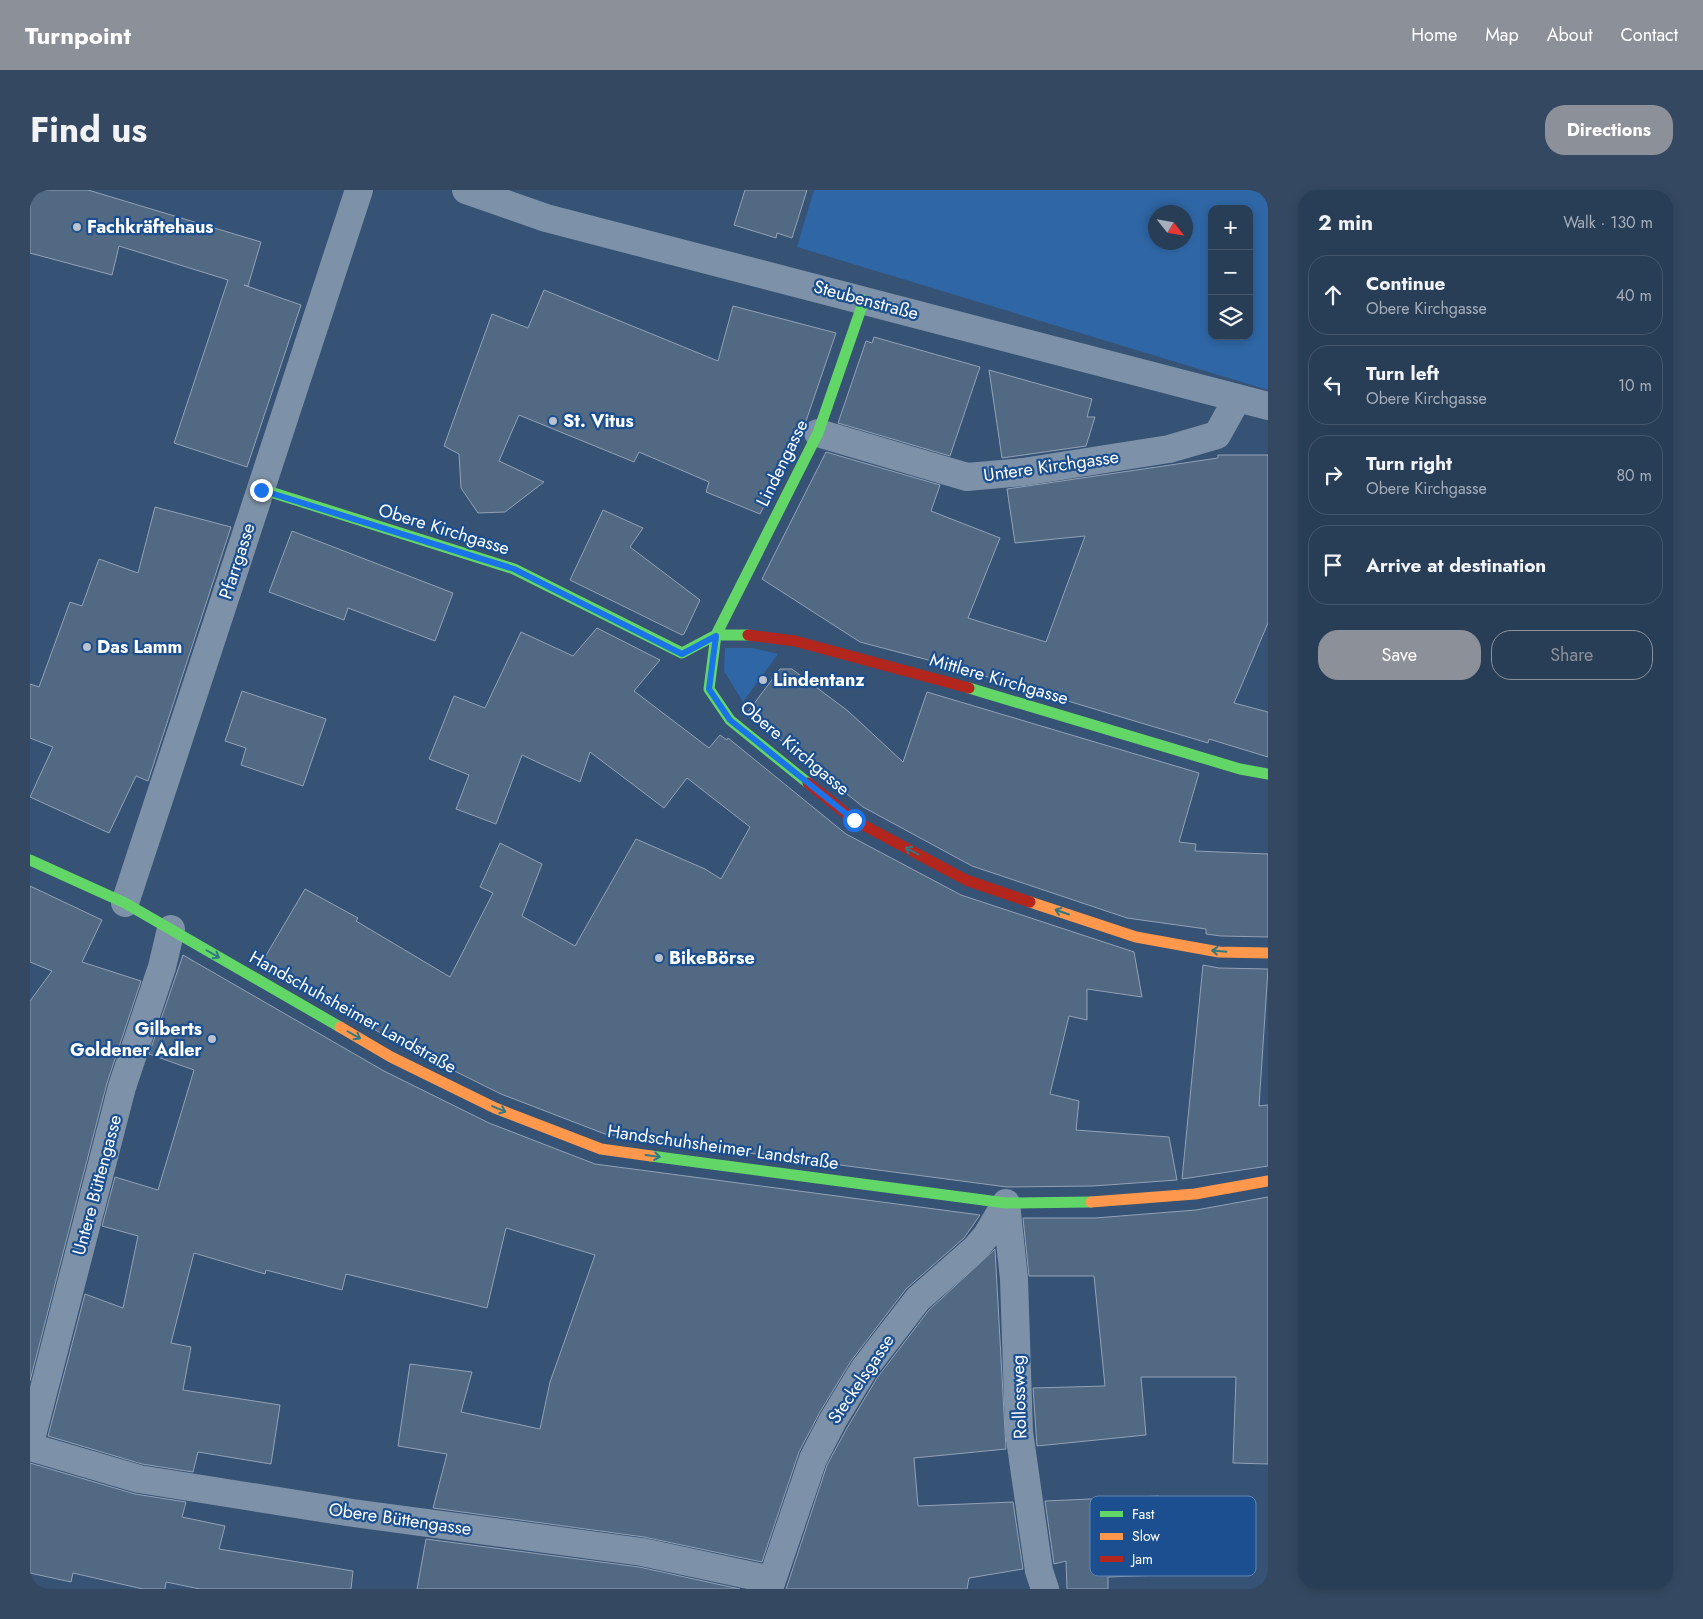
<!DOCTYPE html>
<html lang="en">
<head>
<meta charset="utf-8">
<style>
  body { margin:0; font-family:Jost,sans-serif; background:#344961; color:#f1f3f6 }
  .controls { position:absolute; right:15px; top:15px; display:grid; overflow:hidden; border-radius:10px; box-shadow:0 2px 8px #0003 }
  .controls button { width:45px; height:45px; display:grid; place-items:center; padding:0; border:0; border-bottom:1px solid #44576d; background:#283e57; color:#f1f3f6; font:25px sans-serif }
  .compass { position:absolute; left:1118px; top:15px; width:45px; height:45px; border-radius:50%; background:#283e57; box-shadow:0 2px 8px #0003; rotate:121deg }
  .stop { position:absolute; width:15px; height:15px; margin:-11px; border:4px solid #1a73e8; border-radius:50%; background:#fff }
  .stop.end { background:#1a73e8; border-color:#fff; box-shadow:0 1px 5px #0008 }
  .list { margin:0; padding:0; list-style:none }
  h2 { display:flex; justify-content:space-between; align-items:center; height:65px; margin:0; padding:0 20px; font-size:21px }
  h2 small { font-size:16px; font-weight:400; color:#a5aeba }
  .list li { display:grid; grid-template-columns:32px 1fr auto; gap:15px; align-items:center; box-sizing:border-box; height:80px; margin:0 10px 10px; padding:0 10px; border:1px solid #44576d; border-radius:20px }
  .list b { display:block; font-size:19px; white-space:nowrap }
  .list p { margin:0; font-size:16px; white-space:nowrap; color:#a5aeba }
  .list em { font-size:16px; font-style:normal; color:#a5aeba }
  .actions { display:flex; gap:10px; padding:15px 20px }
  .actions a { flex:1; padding:11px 0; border:1px solid #8c9099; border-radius:20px; text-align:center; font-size:18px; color:#8c9099 }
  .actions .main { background:#8c9099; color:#fff }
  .icon { flex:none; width:28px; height:28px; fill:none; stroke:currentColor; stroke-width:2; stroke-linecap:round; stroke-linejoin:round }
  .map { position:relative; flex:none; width:1238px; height:1399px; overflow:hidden; border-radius:20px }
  header { display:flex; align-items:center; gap:30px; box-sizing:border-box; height:70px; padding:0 25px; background:#8c9099; color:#fff }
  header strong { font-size:24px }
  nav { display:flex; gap:28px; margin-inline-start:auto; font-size:18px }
  .intro { display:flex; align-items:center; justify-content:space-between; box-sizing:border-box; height:120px; padding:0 30px }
  h1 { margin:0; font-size:35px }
  .button { padding:12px 22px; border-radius:20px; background:#8c9099; color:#fff; font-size:18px; font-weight:700 }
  main { display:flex; gap:30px; padding:0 30px }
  aside { flex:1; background:#283e57; border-radius:20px; box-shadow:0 2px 8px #0003 }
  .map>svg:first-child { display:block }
  .green { fill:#2f66a5; fill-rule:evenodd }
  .building { fill:#526984; stroke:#92a2b6 }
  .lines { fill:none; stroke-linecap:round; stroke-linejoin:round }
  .street { stroke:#7d92a8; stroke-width:28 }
  .fast { stroke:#63d668; stroke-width:11 }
  .slow { stroke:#ff974d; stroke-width:11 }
  .jam { stroke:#b3261e; stroke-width:11 }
  .oneway { stroke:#317883 }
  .route { stroke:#1a73e8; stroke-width:6 }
  .poi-dot { fill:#b9c2ce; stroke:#1b4f8f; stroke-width:2 }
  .labels { text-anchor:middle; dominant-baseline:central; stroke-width:4.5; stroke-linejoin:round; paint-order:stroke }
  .poi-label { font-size:18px; font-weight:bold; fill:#fff; stroke:#1b4f8f; text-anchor:start }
  .street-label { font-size:18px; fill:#fff; stroke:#1b4f8f }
  .key { fill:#1b4f8f; stroke:#5f84b1; stroke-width:1 }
  .key-label { font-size:14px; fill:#fff }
</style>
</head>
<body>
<header>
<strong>Turnpoint</strong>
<nav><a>Home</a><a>Map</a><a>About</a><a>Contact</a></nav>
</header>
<div class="intro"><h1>Find us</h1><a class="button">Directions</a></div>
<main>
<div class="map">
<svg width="1238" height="1399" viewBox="0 0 1238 1399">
  <rect width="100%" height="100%" fill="#365274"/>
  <path class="green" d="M 784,0 L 1238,0 L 1238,200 L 767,57 ZM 1182,19 L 1219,19 L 1219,146 L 1182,146 ZM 1126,22 L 1156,22 L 1156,52 L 1126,52 Z
    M 695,458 L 723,458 L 748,464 L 713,512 L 694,481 Z"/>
  <path class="building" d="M 0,0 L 58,0 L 231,52 L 218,96 L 214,95 L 271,115 L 217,277 L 144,253 L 198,90 L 89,56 L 82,85 L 0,63 Z
    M 715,0 L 777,0 L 762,48 L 747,43 L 746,48 L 704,35 Z
    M 514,100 L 688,171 L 703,116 L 806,143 L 774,237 L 730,324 L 676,302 L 679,292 L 609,262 L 604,272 L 489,225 L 469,271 L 514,292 L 475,322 L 448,323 L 431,298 L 429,264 L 414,256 L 462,124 L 498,138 Z
    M 844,147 L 950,177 L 920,266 L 808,233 L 836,151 L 842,153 Z
    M 959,180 L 1062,209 L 1057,227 L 1065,227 L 1056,256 L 972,268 Z
    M 796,262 L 910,295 L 901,321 L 970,348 L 938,428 L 1016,452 L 1055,346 L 985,353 L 977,299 L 1188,268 L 1188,265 L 1238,265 L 1238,433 L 1204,513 L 1238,522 L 1238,567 L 1179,549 L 1178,553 L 921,476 L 830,452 L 732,389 Z
    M 125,317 L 201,337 L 118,591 L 106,586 L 79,643 L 0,607 L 23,557 L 0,548 L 0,494 L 9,497 L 40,412 L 52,416 L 69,369 L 108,383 Z
    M 573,320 L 613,338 L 600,357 L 670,410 L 654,444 L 652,445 L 540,390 Z
    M 262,341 L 423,403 L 405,451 L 318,418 L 314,430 L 239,402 Z
    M 567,438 L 630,470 L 604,501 L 679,558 L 690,545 L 697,550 L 698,548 L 816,644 L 931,705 L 1104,762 L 1112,807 L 1057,799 L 1057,830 L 1039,826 L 1020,904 L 1049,911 L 1046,940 L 1139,947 L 1147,990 L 1063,996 L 977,997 L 575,944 L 471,904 L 368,853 L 231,774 L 275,699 L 328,728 L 326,731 L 420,787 L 463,703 L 450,697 L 470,653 L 512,674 L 492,726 L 545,756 L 606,649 L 675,679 L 691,689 L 720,637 L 657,588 L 634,618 L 560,562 L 550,592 L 492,565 L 466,634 L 426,619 L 439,585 L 399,569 L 424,506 L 455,518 L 491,442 L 543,466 Z
    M 750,479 L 762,479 L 818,521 L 873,572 L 897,502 L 1169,583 L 1149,652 L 1166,654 L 1165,661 L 1238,664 L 1238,747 L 1191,746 L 1176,744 L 1176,739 L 1097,728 L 942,676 L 833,617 L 717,523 Z
    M 212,501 L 296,529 L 273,596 L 211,575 L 216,558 L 195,551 Z
    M 0,696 L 72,730 L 52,772 L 111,791 L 77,893 L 0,1191 L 0,811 L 22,781 L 0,772 Z
    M 153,765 L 354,881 L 459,933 L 565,974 L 950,1025 L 934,1048 L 876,1099 L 821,1171 L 790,1222 L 769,1262 L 732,1372 L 614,1347 L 403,1318 L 417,1264 L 368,1256 L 380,1174 L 442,1182 L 431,1222 L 510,1239 L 520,1192 L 565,1065 L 476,1038 L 457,1118 L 316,1084 L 312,1100 L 236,1080 L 235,1084 L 164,1063 L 141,1153 L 161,1157 L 153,1200 L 250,1215 L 241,1274 L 168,1262 L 163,1282 L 112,1274 L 18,1246 L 55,1104 L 93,1118 L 108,1046 L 72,1036 L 85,987 L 128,1000 L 164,880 L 119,864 Z
    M 1173,775 L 1189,778 L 1238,779 L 1229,916 L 1238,915 L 1238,976 L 1152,989 Z
    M 1238,1007 L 1238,1274 L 1203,1273 L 1206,1187 L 1111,1187 L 1116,1245 L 1007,1256 L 1003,1198 L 1075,1196 L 1064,1086 L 999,1086 L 993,1028 L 1065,1028 L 1166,1020 Z
    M 965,1059 L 976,1259 L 884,1268 L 888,1316 L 983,1312 L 993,1379 L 939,1388 L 937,1399 L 756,1399 L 797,1275 L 817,1238 L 847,1188 L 899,1120 Z
    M 0,1273 L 105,1304 L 156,1312 L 152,1327 L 195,1336 L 189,1359 L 323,1381 L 321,1399 L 170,1399 L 136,1392 L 135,1399 L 113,1399 L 43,1383 L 41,1392 L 0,1383 Z
    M 1129,1306 L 1130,1326 L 1134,1325 L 1136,1360 L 1131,1360 L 1132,1385 L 1078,1387 L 1078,1399 L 1037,1399 L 1036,1371 L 1024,1374 L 1015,1311 Z
    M 396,1349 L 609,1377 L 710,1399 L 387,1399 Z"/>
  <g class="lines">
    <path class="street" d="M 436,0 L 516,28 L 1238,216
      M 788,243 L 937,287 L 993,282 L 1139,259 L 1187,245 L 1207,209
      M 95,713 L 329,0
      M 976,1013 L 984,1089 L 989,1242 L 1009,1381 L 1015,1399
      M 0,1253 L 92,897 L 132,777 L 141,739
      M 0,1257 L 109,1289 L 323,1323 L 612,1362 L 742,1390
      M 739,1399 L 783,1269 L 803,1230 L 834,1179 L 888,1109 L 945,1059 L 957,1045 L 976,1013"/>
    <path class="fast" d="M 231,299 L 484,379 L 652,463 L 686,445 L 718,445
      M 939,498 L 1210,579 L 1238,584
      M 778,593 L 700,530 L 679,499 L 686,445 L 788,243 L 834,110
      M 0,670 L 95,713 L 310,837
      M 621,966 L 976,1013 L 1061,1012"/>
    <path class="slow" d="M 1000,712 L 1106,747 L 1189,762 L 1238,763
      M 310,837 L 361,867 L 465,918 L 571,959 L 621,966
      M 1061,1012 L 1165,1004 L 1238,991"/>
    <path class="jam" d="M 718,445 L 765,451 L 939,498
      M 778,593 L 824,630 L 936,690 L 1000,712"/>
  </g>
  <defs><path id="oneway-shaft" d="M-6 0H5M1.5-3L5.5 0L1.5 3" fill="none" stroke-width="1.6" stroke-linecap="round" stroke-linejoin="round" transform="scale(1.25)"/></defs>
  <g class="oneway">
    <use href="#oneway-shaft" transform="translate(882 661) rotate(-152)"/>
    <use href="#oneway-shaft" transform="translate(1032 722) rotate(-161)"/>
    <use href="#oneway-shaft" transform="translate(1189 761) rotate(-175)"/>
    <use href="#oneway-shaft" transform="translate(183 764) rotate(30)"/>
    <use href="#oneway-shaft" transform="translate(324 845) rotate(30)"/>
    <use href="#oneway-shaft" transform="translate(469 919) rotate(23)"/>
    <use href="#oneway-shaft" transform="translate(623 966) rotate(8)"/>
  </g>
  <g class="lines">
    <path class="route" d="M 231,300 L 484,379 L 652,464 L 686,446 L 679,499 L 700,530 L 824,630"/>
  </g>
  <g class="poi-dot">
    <circle cx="47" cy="37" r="5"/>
    <circle cx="523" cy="231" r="5"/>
    <circle cx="57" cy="457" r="5"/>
    <circle cx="733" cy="490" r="5"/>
    <circle cx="629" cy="768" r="5"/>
    <circle cx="182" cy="849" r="5"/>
  </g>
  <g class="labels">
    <g class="poi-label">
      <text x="57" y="37">Fachkräftehaus</text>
      <text x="533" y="231">St. Vitus</text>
      <text x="67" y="457">Das Lamm</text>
      <text x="743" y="490">Lindentanz</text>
      <text x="639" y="768">BikeBörse</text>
      <text x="172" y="839" text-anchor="end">Gilberts<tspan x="172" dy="21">Goldener Adler</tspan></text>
    </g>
    <g class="street-label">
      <text transform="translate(836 110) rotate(15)">Steubenstraße</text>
      <text transform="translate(752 273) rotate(-64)">Lindengasse</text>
      <text transform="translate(1021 276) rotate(-8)">Untere Kirchgasse</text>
      <text transform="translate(414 339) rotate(17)">Obere Kirchgasse</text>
      <text transform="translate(207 371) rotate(-72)">Pfarrgasse</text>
      <text transform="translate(969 489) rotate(16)">Mittlere Kirchgasse</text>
      <text transform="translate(765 558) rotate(40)">Obere Kirchgasse</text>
      <text transform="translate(323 822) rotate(29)">Handschuhsheimer Landstraße</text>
      <text transform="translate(693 957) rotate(8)">Handschuhsheimer Landstraße</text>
      <text transform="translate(67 995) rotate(-75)">Untere Büttengasse</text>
      <text transform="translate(831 1189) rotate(-56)">Steckelsgasse</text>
      <text transform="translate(989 1207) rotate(-92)">Rollossweg</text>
      <text transform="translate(370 1329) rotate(8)">Obere Büttengasse</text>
    </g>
  </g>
  <rect x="1060" y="1306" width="166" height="80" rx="8" class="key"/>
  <rect x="1070" y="1321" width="23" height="6" fill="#63d668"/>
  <rect x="1070" y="1343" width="23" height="7" fill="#ff974d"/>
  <rect x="1070" y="1366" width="23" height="6" fill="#b3261e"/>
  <g class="key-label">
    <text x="1102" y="1329">Fast</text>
    <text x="1102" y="1351">Slow</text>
    <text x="1102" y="1374">Jam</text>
  </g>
</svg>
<div class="controls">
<button>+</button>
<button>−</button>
<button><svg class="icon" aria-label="layers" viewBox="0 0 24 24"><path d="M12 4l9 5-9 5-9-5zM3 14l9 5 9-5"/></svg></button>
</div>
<svg class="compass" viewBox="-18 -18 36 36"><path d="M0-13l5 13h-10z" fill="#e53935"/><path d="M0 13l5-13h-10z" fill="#a5aeba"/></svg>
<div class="stop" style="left:824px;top:630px"></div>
<div class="stop end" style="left:231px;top:300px"></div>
</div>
<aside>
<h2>2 min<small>Walk · 130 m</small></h2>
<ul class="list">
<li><svg class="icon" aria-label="ahead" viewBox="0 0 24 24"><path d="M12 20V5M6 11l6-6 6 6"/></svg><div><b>Continue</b><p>Obere Kirchgasse</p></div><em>40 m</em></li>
<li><svg class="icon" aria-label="left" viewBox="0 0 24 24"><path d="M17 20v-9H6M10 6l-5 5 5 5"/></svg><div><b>Turn left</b><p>Obere Kirchgasse</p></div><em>10 m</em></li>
<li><svg class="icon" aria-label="right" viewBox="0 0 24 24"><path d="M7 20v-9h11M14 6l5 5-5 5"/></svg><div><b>Turn right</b><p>Obere Kirchgasse</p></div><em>80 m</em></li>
<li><svg class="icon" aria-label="arrive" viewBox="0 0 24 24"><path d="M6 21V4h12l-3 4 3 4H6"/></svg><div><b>Arrive at destination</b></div></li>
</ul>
<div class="actions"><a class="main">Save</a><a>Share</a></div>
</aside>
</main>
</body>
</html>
